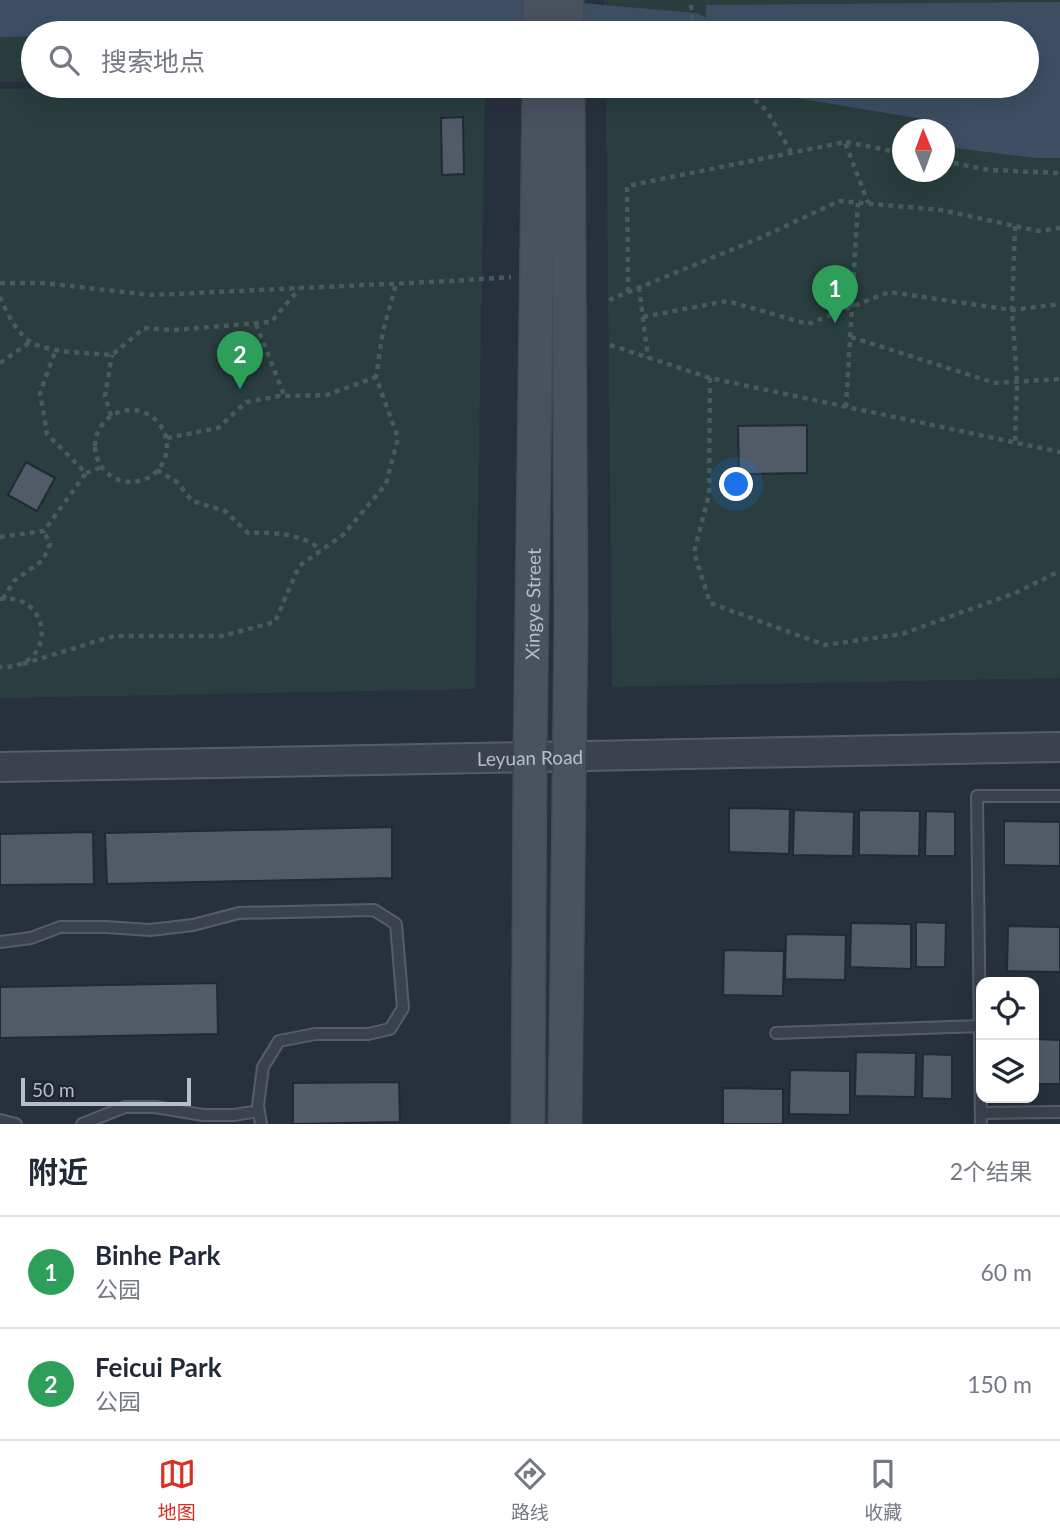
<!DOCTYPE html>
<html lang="zh">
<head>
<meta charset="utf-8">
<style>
  body { margin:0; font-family:Lato,"Noto Sans SC",sans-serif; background:#f2f2f3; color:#1f2937 }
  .controls { position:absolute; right:21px; bottom:21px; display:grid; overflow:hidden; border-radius:14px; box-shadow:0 7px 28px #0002 }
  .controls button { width:63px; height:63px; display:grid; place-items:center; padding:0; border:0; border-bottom:2px solid #e0e1e3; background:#fff; color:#1f2937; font:35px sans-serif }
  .compass { position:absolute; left:892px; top:119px; width:63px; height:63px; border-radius:50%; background:#fff; box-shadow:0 7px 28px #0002; rotate:359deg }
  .scale { position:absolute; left:21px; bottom:18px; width:170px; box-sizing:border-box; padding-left:7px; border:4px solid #b7bec8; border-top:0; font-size:19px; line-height:24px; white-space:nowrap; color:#b7bec8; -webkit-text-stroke:5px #202732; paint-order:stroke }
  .you { position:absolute; left:737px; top:485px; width:24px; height:24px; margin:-18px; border:5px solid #fff; border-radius:50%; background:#1a73e8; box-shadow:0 0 0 10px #1a73e833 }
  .badge { display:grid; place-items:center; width:46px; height:46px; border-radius:50%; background:#d93025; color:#fff; font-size:23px; font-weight:700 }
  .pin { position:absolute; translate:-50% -58px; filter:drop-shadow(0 2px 4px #0008) }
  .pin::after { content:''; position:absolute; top:37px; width:24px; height:21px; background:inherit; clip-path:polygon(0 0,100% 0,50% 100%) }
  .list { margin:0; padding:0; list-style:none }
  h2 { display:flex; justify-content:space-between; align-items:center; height:91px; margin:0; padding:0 28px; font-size:30px }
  h2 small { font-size:23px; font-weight:400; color:#747a83 }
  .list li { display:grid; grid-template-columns:46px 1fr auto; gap:21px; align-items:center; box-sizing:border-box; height:112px; padding:0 28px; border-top:2px solid #e0e1e3 }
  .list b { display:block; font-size:26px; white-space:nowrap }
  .list p { margin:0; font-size:23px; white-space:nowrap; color:#747a83 }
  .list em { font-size:23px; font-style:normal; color:#747a83 }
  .icon { flex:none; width:38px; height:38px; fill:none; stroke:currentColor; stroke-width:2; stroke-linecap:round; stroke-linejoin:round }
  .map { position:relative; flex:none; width:1060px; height:1124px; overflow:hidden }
  .search { position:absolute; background:#fff; box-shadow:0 7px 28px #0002; left:21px; right:21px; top:21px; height:77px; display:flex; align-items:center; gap:18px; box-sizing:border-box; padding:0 24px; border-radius:38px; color:#747a83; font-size:26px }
  .sheet { height:315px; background:#fff }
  nav { display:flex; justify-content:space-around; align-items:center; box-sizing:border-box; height:98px; border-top:2px solid #e0e1e3; background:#fff; font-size:19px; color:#747a83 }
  nav a { display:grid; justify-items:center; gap:4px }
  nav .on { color:#d93025 }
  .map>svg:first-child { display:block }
  .green { fill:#2a3e3f; fill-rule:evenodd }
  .water { fill:#3e4f64 }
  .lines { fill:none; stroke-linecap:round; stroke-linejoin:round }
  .river { stroke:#3e4f64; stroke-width:40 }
  .building { fill:#505b67; stroke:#222934; stroke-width:2 }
  .service-casing { stroke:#565d68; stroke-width:14 }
  .tertiary-casing { stroke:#565d68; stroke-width:32 }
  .secondary-casing { stroke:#444b56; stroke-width:35 }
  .path { stroke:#495a5d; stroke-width:4.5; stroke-dasharray:5 5; stroke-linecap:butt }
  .service { stroke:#3b424d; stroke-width:10 }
  .tertiary { stroke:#3b424d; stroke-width:28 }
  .secondary { stroke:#49525f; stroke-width:32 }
  .labels { text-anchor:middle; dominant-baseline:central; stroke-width:5; stroke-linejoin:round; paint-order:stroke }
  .street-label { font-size:19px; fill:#b7bec8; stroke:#202732 }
</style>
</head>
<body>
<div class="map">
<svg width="1060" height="1124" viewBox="0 0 1060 1124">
  <rect width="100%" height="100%" fill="#27303d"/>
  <path class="green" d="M 0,0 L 505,0 L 505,33 L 33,33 L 33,82 L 0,82 Z
    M 604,0 L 1060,0 L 1060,678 L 612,687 L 606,86 L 1027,86 L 1027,33 L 605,33 ZM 902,130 L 944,130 L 944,172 L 902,172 Z
    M 209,86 L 485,86 L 475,689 L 0,698 L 0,89 Z"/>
  <path class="water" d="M 1060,2 L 1060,158 L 1036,158 L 946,147 L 944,130 L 932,129 L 923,119 L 796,98 L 776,86 L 1027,86 L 1027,33 L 706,33 L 706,5 Z"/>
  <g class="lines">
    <path class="river" d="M 0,17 L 413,8 L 693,33"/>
  </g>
  <path class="building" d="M 463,117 L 464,174 L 442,175 L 441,118 Z
    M 807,425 L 807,473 L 739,474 L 738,426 Z
    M 26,462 L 55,478 L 37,511 L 8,495 Z
    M 729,808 L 790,809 L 789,854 L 729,852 Z
    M 794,810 L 854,812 L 853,856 L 793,855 Z
    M 859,810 L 920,811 L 919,856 L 859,855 Z
    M 926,811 L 955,812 L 955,856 L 925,856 Z
    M 1004,821 L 1060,822 L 1060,866 L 1004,865 Z
    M 392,827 L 392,878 L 107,884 L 105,833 Z
    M 93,832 L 94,884 L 0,885 L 0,834 Z
    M 916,922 L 946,923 L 945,967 L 916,967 Z
    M 851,923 L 911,924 L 911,969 L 850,967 Z
    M 1008,926 L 1060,927 L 1060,972 L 1007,971 Z
    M 786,934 L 846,935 L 845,980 L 785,979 Z
    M 724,950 L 784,951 L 783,996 L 723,995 Z
    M 217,983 L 218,1034 L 0,1038 L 0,987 Z
    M 1034,1039 L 1060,1040 L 1060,1084 L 1034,1084 Z
    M 856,1052 L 916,1053 L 915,1097 L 855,1096 Z
    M 923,1054 L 952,1055 L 952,1099 L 922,1098 Z
    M 790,1070 L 850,1071 L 850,1115 L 789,1114 Z
    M 399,1082 L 400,1122 L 293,1124 L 293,1083 Z
    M 723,1088 L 783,1089 L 783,1124 L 723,1124 Z"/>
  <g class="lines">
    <g class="service-casing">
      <path id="service" d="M 0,942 L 31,938 L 60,927 L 106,927 L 150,930 L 193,925 L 239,913 L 374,910 L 396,924 L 403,1008 L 390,1029 L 368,1034 L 315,1034 L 279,1041 L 263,1067 L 258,1105 L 261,1124
        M 776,1033 L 980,1026
        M 981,1113 L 1060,1112
        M 0,1120 L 16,1124
        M 82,1124 L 125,1107 L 155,1107 L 203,1115 L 234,1115 L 259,1111
        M 981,1124 L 977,796 L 1060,796"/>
    </g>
    <g class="tertiary-casing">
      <g id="tertiary">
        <path id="s1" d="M 0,767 L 1060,747"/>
      </g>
    </g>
    <g class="secondary-casing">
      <g id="secondary">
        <path d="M 567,0 L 567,33"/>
        <path d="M 539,33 L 540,0"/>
        <path id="s2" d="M 528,1124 L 530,757 L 539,86"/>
        <path d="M 565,1124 L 571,621 L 568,86"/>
      </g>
    </g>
    <path class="path" d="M 691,5 L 693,33
      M 740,86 L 767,111 L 791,152
      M 846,142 L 902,153
      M 944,161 L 989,170 L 1060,173
      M 1015,226 L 1012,310 L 1017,381 L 1015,443
      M 0,283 L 43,283 L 151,295 L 452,281 L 511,277
      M 639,287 L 648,358
      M 628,292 L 627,186 L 845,142 L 868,203
      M 0,297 C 6,311 17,334 31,342 C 48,353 91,353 112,355 L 144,328 L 174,330 L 271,322 L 299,289
      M 609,300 L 760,238 L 839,201 L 941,210 L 1038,231 L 1060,228
      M 643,317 L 727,301 L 808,324 L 889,292 L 1012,310 L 1060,304
      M 256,324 L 284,395
      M 851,337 L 995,383 L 1060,379
      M 610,345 L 710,378 L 1060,452
      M 0,363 L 30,342
      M 710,378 L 709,495 L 694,552 L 710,603 L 825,645 L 902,634 L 1015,593 L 1060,571
      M 846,407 L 858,203
      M95 446a36 36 0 1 1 72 0a36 36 0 1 1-72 0Z
      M 111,416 L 105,396 L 112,355
      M 167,438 L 218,428 L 246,402 L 280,396 L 327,395 L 376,377
      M 157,470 L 177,482 L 192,501 L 225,511 L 248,533 C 274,532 301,533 321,550
      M 86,473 L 102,467
      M 0,537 L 44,531 L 86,473 L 47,434 L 40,393 L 56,349
      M 0,599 C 53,592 58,670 0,667
      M 3,599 L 14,581 L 43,560 L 50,544 L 44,531
      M 23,664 L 114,636 L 222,636 L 275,622 L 299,566 L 343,535 L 386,484 L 398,438 L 376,377 L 383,331 L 396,284"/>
    <use href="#service" class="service"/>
    <use href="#tertiary" class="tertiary"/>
    <use href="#secondary" class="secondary"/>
  </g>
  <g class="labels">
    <g class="street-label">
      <text stroke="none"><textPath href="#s2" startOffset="520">Xingye Street</textPath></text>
      <text stroke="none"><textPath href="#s1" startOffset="530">Leyuan Road</textPath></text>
    </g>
  </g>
</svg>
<div class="controls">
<button><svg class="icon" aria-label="locate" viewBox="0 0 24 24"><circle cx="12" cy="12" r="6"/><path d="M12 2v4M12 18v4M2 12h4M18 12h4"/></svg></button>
<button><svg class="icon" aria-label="layers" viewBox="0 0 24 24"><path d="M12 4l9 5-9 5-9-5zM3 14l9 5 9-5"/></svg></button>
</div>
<svg class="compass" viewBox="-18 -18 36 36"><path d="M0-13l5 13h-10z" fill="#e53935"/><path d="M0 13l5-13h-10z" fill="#747a83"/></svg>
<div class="scale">50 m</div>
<div class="you"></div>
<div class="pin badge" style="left:835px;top:323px;background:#2e9e5b">1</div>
<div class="pin badge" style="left:240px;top:389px;background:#2e9e5b">2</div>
<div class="search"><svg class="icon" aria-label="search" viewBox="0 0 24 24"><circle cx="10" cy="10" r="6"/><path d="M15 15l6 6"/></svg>搜索地点</div>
</div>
<section class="sheet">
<h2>附近<small>2个结果</small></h2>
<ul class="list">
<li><span class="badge" style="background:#2e9e5b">1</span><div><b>Binhe Park</b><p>公园</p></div><em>60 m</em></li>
<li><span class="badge" style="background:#2e9e5b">2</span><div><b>Feicui Park</b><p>公园</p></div><em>150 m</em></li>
</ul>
</section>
<nav>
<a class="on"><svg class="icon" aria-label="map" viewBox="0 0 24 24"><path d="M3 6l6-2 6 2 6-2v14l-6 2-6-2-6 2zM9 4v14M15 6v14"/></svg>地图</a>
<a><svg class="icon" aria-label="directions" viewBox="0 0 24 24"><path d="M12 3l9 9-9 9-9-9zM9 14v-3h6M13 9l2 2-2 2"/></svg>路线</a>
<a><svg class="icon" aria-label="saved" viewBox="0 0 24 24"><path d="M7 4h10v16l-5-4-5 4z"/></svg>收藏</a>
</nav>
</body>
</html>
